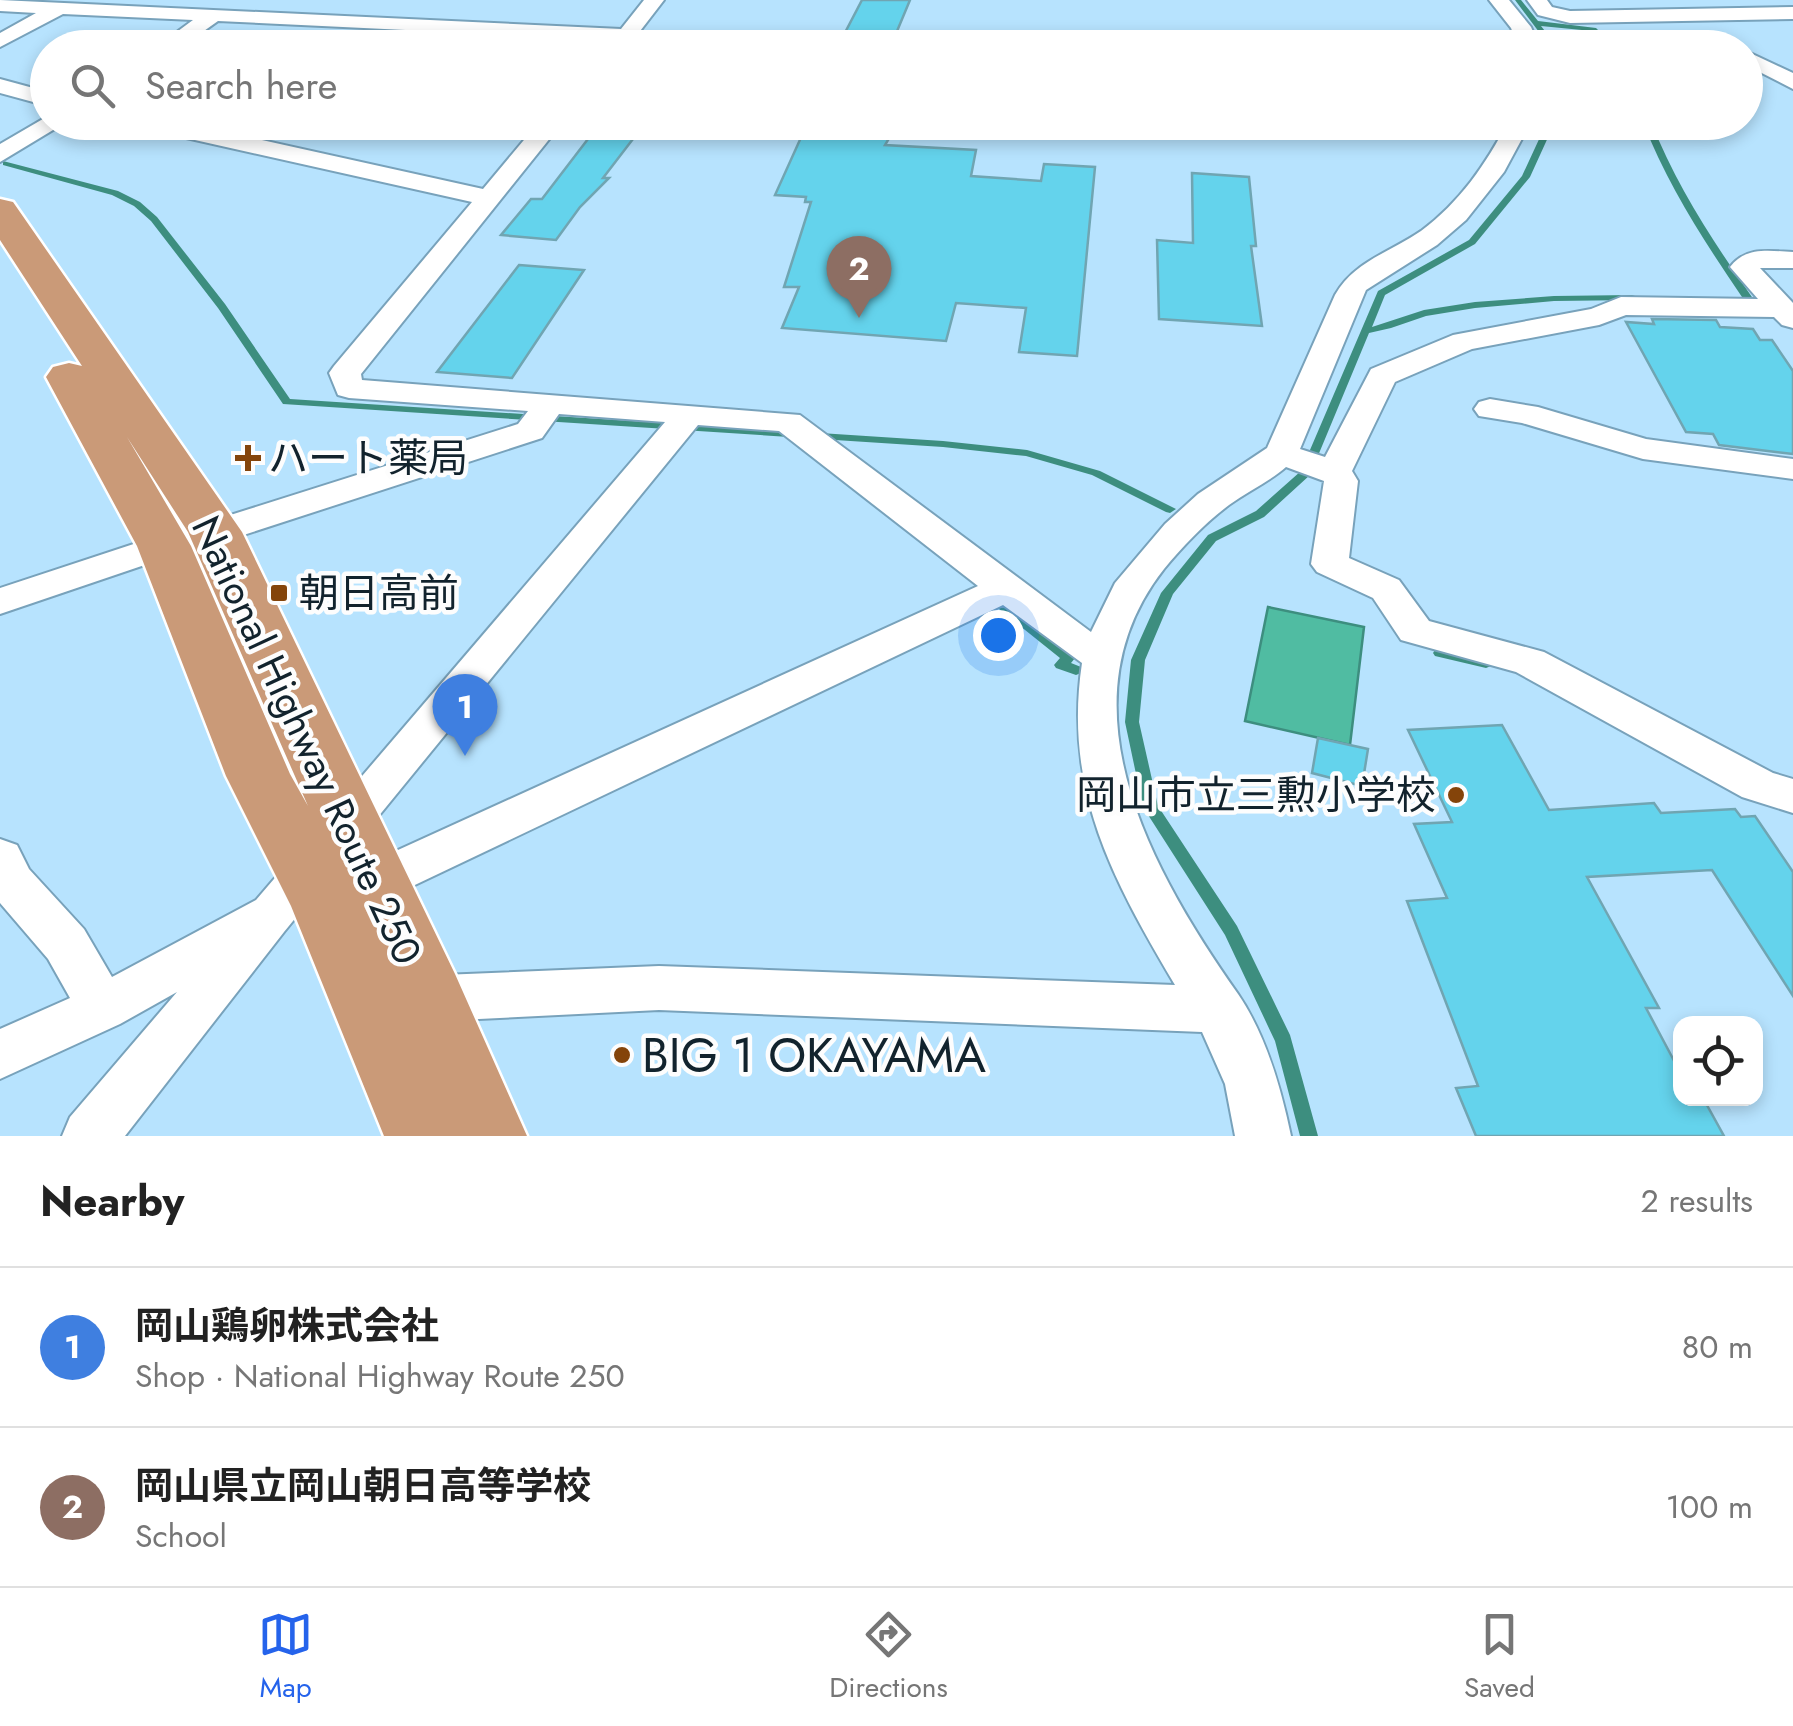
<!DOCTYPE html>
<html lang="en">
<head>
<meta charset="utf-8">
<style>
  body { margin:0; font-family:Jost,"Noto Sans JP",sans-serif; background:#f2f2f2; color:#222 }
  .controls { position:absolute; right:30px; bottom:30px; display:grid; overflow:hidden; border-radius:20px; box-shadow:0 5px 15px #0003 }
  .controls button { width:90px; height:90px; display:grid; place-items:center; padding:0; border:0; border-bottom:2px solid #e0e0e0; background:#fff; color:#222; font:50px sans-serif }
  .you { position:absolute; left:998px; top:635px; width:35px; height:35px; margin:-25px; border:8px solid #fff; border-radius:50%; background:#1a73e8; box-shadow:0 0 0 15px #1a73e833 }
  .badge { display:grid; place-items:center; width:65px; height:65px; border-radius:50%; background:#2563eb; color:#fff; font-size:32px; font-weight:700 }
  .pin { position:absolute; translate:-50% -82px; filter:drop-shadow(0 2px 5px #0008) }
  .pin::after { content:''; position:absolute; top:52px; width:35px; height:30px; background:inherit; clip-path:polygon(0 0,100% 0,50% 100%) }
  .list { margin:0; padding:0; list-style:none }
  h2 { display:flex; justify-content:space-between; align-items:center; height:130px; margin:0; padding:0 40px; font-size:42px }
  h2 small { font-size:32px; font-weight:400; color:#767676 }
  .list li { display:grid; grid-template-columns:65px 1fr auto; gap:30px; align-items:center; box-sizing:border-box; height:160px; padding:0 40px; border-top:2px solid #e0e0e0 }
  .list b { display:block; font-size:38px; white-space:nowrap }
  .list p { margin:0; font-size:32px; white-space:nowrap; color:#767676 }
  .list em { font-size:32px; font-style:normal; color:#767676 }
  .icon { flex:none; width:55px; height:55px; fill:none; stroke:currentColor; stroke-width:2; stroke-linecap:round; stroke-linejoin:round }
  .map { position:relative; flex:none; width:1793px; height:1136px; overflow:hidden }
  .search { position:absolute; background:#fff; box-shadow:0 5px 15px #0003; left:30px; right:30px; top:30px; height:110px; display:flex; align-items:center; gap:25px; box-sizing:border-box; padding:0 35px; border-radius:55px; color:#767676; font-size:38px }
  .sheet { height:450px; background:#fff }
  nav { display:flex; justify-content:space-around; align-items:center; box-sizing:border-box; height:140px; border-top:2px solid #e0e0e0; background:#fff; font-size:28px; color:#767676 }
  nav a { display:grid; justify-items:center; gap:5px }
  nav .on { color:#2563eb }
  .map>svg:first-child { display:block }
  .water { fill:#50bca2; stroke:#3d8e7f; stroke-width:2.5 }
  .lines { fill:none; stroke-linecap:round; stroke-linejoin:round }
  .stream { fill:#3d8e7f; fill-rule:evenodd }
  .building { fill:#64d3ec; stroke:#70a5b2; stroke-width:2.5 }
  .minor-casing { stroke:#78a2bb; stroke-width:4 }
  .trunk-casing { stroke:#fff; stroke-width:5 }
  .minor { fill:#fff; fill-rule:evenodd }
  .trunk { fill:#ca9a78; fill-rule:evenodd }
  .poi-dot { fill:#84440a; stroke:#fdfdfd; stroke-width:4 }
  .labels { text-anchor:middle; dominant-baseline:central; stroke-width:9; stroke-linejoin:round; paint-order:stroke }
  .poi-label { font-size:40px; fill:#12232d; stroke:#fdfdfd; text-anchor:start }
  .street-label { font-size:40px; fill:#12232d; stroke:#fdfdfd }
  .near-poi-label { font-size:48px; fill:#12232d; stroke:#fdfdfd; text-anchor:start }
</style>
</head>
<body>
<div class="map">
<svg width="1793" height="1136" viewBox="0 0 1793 1136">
  <rect width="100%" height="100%" fill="#b7e3fe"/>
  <path class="water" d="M 1268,607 L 1364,627 L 1350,745 L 1245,721 Z"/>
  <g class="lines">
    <path class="stream" d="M 1515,0 L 1521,0 L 1538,21 L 1596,28 L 1616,48 L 1609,48 L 1592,31 L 1541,26 L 1558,48 L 1551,48 Z
      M 1547,122 L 1555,122 L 1530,177 L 1475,244 L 1385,295 L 1372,327 L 1424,310 L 1475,302 L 1554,296 L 1632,295 L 1635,296 L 1635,300 L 1554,301 L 1475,308 L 1426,316 L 1391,328 L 1369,333 L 1310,475 L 1264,517 L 1216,541 L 1173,594 L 1145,660 L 1139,722 L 1158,806 L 1237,926 L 1290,1035 L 1318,1136 L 1300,1136 L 1275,1041 L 1225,935 L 1143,807 L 1125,722 L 1131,660 L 1161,593 L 1208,535 L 1256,511 L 1301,471 L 1378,291 L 1469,240 L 1522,176 Z
      M 1643,122 L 1651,122 C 1677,187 1714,243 1754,300 L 1752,302 L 1737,303 L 1732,300 L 1734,298 L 1742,297 C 1704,241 1668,186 1643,122 Z
      M 3,161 L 118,191 L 140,202 L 157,217 L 225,304 L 290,399 L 943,441 L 1027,450 L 1100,471 L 1176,509 L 1170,513 L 1166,512 L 1092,475 L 1026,456 L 943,447 L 283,404 L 218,308 L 151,221 L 134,206 L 112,195 L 3,165 Z
      M 999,598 L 1004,599 L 1073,655 L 1075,658 L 1071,663 L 1081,667 L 1083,670 L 1081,673 L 1076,675 L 1056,668 L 1054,665 L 1060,658 L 994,605 L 993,602 L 994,599 Z
      M 1440,648 L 1486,658 L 1491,660 L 1493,663 L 1491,666 L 1486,668 L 1435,656 L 1433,653 L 1435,650 Z"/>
  </g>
  <path class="building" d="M 862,0 L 910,0 L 890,48 L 837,48 Z
    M 601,122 L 646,122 L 603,178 L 609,178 L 580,207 L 556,240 L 501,235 L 531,199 L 542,199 Z
    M 808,122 L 859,122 L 856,128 L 894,130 L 885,145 L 976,150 L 971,176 L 1041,181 L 1044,164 L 1095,167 L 1077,356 L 1019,352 L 1026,308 L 956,303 L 946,341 L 782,328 L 799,287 L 784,287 L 811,202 L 805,202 L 806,197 L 775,195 Z
    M 1192,173 L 1249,177 L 1256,246 L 1251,246 L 1262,326 L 1159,319 L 1157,240 L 1193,243 Z
    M 519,265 L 584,270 L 512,378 L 437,372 Z
    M 1652,319 L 1716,320 L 1720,327 L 1753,329 L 1760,340 L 1772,340 L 1793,371 L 1793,454 L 1719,445 L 1713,434 L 1686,432 L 1626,322 L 1654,324 Z
    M 1502,725 L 1549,810 L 1654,803 L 1661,813 L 1735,809 L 1741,817 L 1755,816 L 1793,872 L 1793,996 L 1712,870 L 1587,877 L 1659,1008 L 1646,1008 L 1680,1072 L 1680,1098 L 1703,1098 L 1724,1136 L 1476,1136 L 1456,1088 L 1478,1086 L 1407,901 L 1447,898 L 1414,824 L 1452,822 L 1408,730 Z
    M 1318,738 L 1368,749 L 1362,786 L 1312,773 Z"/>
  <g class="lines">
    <g class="minor-casing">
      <path id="minor" d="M 0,0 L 621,29 L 644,0 L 664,0 L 627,48 L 606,48 L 611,40 L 218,21 L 180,48 L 155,48 L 193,20 L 63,14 L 0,47 L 0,33 L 36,13 L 0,11 Z
        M 1489,0 L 1509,0 L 1531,27 L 1540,48 L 1519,48 L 1511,28 Z
        M 1527,0 L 1547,0 L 1552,7 L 1570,11 L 1793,7 L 1793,19 L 1570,23 L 1538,15 Z
        M 1746,51 L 1793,73 L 1793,89 L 1746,65 Z
        M 0,79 L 48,92 L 48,106 L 0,93 Z
        M 48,116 L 48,122 L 61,122 L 58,127 L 0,162 L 0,144 Z
        M 135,122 L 180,122 L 483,189 L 539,122 L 563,122 L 361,374 L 362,380 L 800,415 L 1091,632 L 1115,583 L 1165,524 L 1198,494 L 1267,448 L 1335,295 C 1354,261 1391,252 1421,231 C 1460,202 1486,164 1508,122 L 1531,122 L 1504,172 L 1466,220 L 1437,245 L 1366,290 L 1300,449 L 1325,457 L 1371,369 L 1453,335 L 1591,309 L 1621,297 L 1758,299 L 1730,267 C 1746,246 1769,251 1793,252 L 1793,268 L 1760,268 L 1793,303 L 1793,328 L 1782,325 L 1774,317 L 1626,315 L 1599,325 L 1472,349 L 1395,382 L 1352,471 L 1358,481 L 1349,558 L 1399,580 L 1429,621 L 1544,652 L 1773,773 L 1793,779 L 1793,813 L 1742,797 L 1516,672 L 1401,640 L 1373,598 L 1317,572 L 1311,564 L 1324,481 L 1286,467 C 1269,482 1248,491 1229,505 C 1205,523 1183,546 1164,569 C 1056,706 1155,876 1238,994 C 1266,1035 1281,1088 1291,1136 L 1235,1136 L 1225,1084 L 1202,1032 L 659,1010 L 417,1022 L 399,1015 L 391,999 L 399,983 L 417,976 L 659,966 L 1175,985 C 1113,880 1063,790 1082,663 L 1003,605 L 377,903 L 360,909 L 343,903 L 336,889 L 343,875 L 978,586 L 779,431 L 698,425 L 284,932 L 125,1136 L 62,1136 L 70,1117 L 177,992 L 120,1024 L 0,1079 L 0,1029 L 70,998 L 48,959 L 0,903 L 0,839 L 17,845 L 29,869 L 84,929 L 112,977 L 256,900 L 665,422 L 559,414 L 542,438 L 228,540 L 215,543 L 202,540 L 197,532 L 202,524 L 518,424 L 528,411 L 349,398 L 338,395 L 329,373 L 334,366 L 472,202 L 146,129 Z
        M 1490,399 L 1538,407 L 1646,439 L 1793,459 L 1793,479 L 1643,459 L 1522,423 L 1479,416 L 1474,409 L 1479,402 Z
        M 164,534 L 177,538 L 182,546 L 177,554 L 0,614 L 0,588 Z"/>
    </g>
    <g class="trunk-casing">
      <path id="trunk" d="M 0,199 L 13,202 L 242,532 L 455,974 L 527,1136 L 384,1136 L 291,906 L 226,776 L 137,546 L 46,377 L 53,367 L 69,363 L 82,366 L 0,240 ZM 127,437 L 188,532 L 308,806 L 290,774 L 191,546 Z"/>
    </g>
    <use href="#minor" class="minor"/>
    <use href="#trunk" class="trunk"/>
  </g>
  <g class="poi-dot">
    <path d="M243 443h10v10h10v10h-10v10h-10v-10h-10v-10h10z"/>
    <rect x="269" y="583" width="20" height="20" rx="5"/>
    <circle cx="1456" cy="795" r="10"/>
    <circle cx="622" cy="1055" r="10"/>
  </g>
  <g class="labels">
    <g class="poi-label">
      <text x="268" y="458">ハート薬局</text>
      <text x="299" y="593">朝日高前</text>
      <text x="1436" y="795" text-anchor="end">岡山市立三勲小学校</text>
    </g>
    <g class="street-label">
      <text transform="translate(307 740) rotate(65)">National Highway Route 250</text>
    </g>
    <g class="near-poi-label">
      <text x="642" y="1055">BIG 1 OKAYAMA</text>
    </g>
  </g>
</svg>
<div class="controls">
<button><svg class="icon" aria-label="locate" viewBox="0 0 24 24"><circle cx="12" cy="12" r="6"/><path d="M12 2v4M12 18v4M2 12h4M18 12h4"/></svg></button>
</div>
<div class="you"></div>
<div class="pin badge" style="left:465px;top:756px;background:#3f7fe0">1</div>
<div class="pin badge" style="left:859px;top:318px;background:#8d6e63">2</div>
<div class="search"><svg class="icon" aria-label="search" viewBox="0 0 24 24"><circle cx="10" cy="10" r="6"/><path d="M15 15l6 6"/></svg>Search here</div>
</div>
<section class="sheet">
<h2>Nearby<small>2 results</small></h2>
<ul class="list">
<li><span class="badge" style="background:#3f7fe0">1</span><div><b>岡山鶏卵株式会社</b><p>Shop · National Highway Route 250</p></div><em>80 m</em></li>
<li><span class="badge" style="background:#8d6e63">2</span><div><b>岡山県立岡山朝日高等学校</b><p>School</p></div><em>100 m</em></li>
</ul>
</section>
<nav>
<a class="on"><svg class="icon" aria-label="map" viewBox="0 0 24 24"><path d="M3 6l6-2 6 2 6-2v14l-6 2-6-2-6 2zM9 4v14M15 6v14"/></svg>Map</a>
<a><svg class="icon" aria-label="directions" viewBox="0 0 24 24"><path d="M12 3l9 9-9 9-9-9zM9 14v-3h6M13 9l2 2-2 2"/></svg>Directions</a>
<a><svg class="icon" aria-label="saved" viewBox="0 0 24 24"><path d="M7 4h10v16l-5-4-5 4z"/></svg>Saved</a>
</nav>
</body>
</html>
